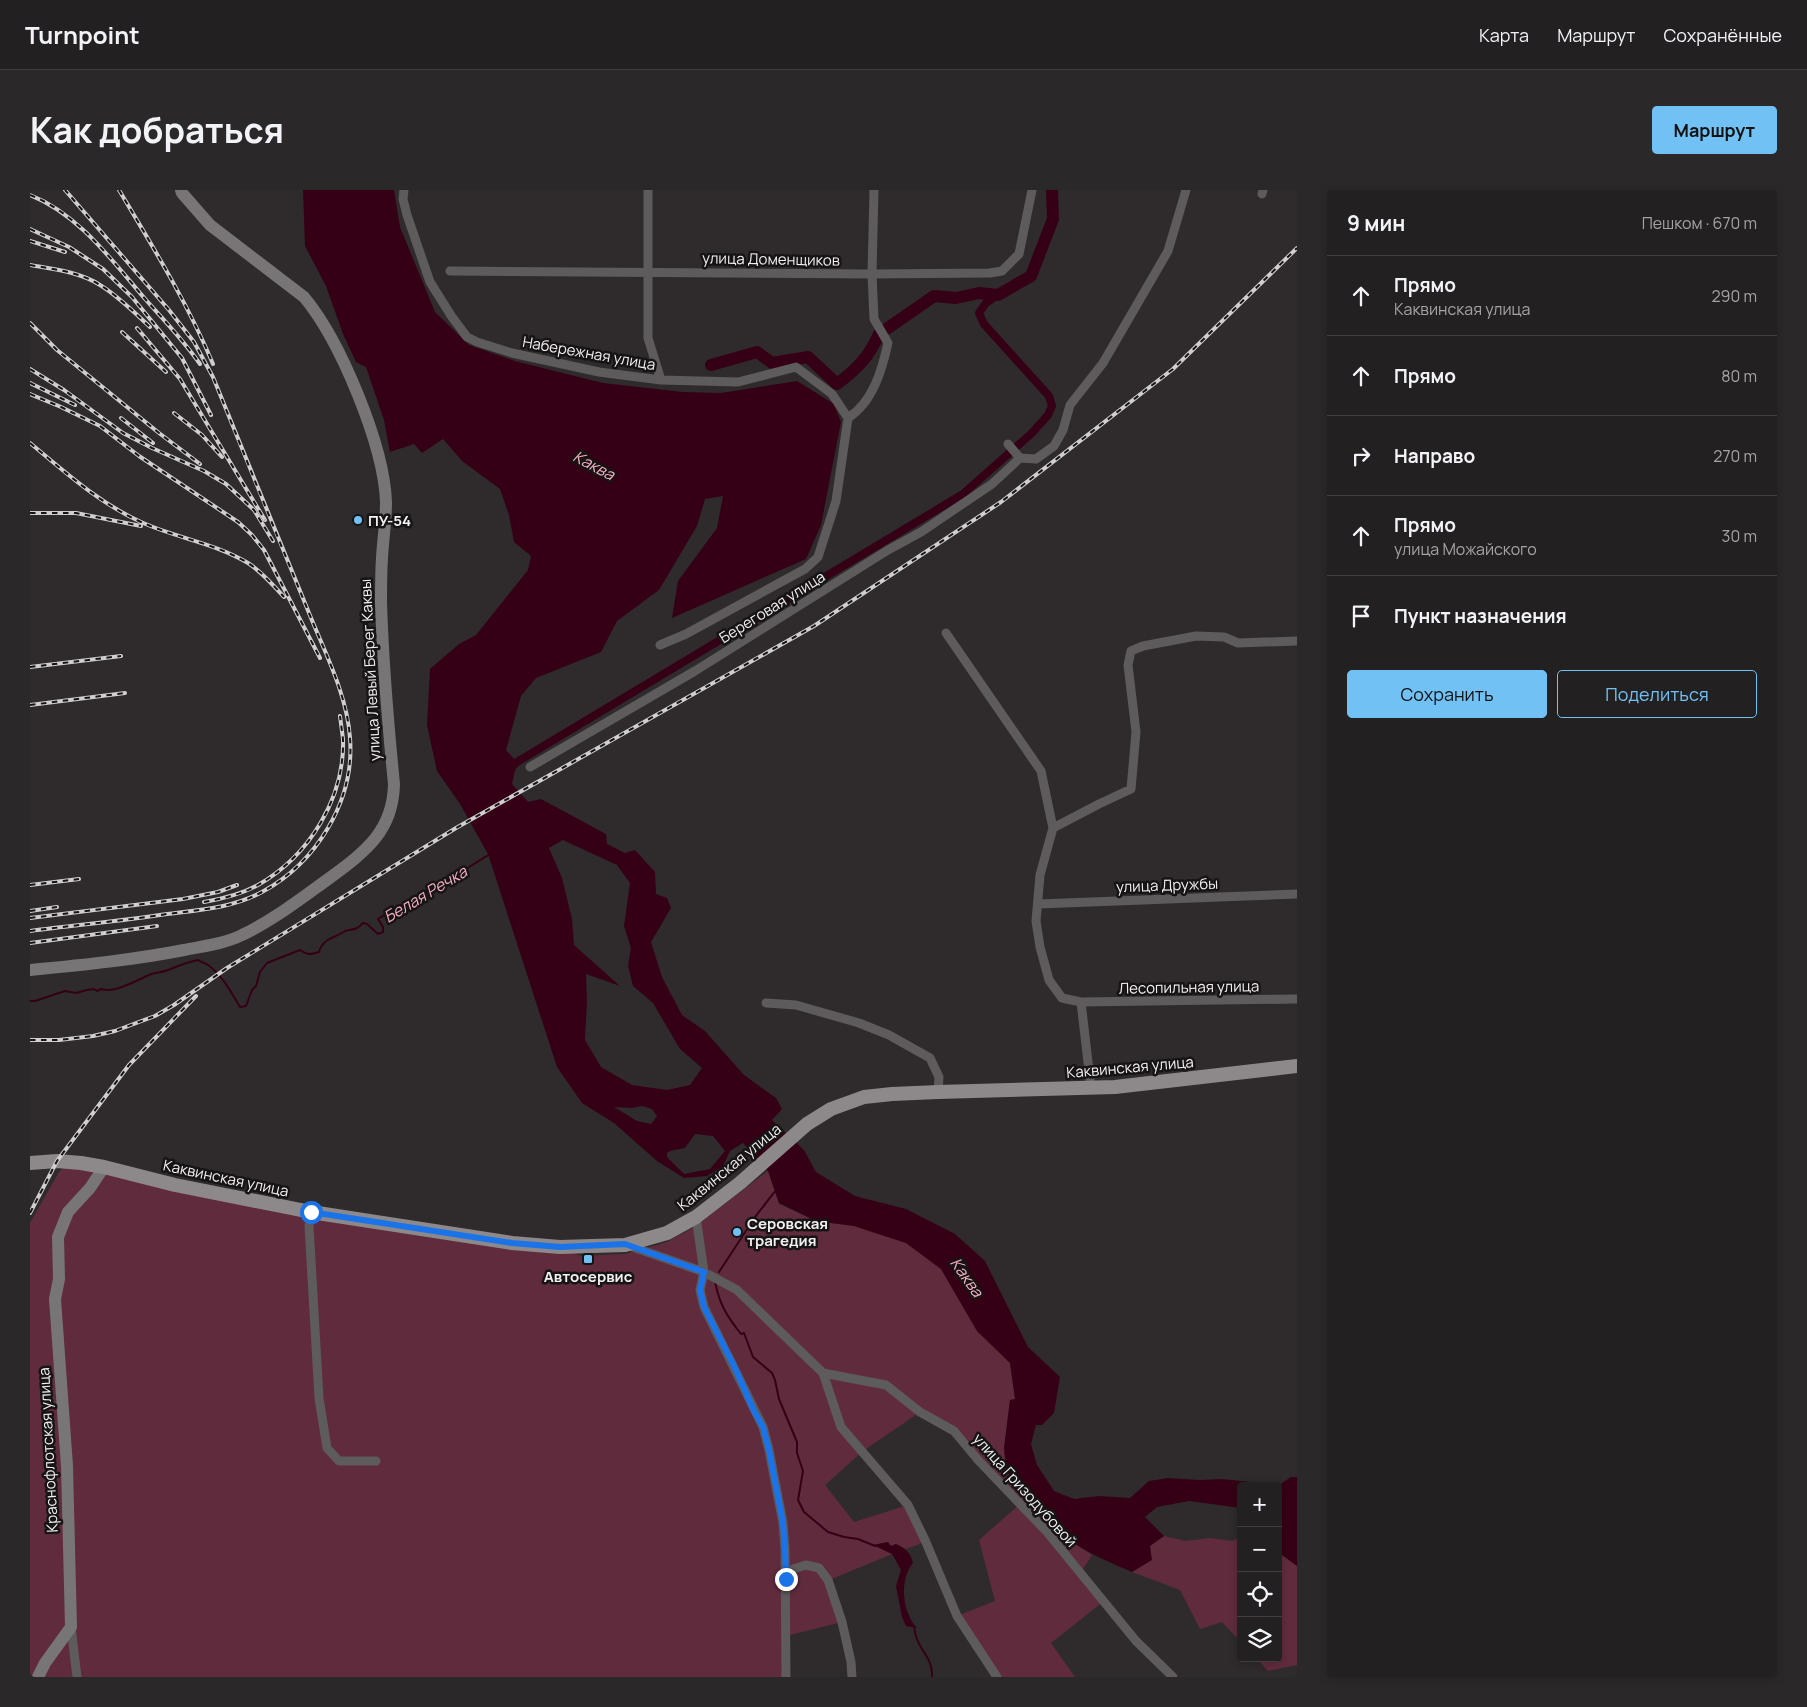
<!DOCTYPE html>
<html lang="ru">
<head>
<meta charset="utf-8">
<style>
  body { margin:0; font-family:Manrope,sans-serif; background:#2b282a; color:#f1f3f6 }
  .controls { position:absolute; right:15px; bottom:15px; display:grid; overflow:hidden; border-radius:5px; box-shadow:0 2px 8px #0003 }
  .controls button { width:45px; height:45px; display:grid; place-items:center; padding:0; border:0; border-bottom:1px solid #403e3f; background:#232021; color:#f1f3f6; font:25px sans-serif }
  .stop { position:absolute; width:15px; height:15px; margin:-11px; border:4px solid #1a73e8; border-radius:50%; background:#fff }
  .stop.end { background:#1a73e8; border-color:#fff; box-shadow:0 1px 5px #0008 }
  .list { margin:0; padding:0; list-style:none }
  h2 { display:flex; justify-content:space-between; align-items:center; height:65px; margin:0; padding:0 20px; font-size:21px }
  h2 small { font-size:16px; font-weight:400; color:#a3a3a5 }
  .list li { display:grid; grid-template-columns:32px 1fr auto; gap:15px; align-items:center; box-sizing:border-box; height:80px; padding:0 20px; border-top:1px solid #403e3f }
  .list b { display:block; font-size:19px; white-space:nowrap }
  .list p { margin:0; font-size:16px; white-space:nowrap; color:#a3a3a5 }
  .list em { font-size:16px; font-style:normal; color:#a3a3a5 }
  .actions { display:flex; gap:10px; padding:15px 20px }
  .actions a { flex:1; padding:11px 0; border:1px solid #71c1f4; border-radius:5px; text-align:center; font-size:18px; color:#71c1f4 }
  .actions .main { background:#71c1f4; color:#111 }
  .icon { flex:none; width:28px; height:28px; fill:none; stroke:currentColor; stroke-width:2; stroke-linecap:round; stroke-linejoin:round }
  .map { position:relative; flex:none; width:1267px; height:1487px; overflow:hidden; border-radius:5px }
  header { display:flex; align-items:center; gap:30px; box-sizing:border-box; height:70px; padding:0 25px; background:#232021; border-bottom:1px solid #403e3f }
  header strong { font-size:24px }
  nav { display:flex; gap:28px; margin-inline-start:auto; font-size:18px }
  .intro { display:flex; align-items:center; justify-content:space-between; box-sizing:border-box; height:120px; padding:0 30px }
  h1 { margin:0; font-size:35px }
  .button { padding:12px 22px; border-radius:5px; background:#71c1f4; color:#111; font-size:18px; font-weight:700 }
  main { display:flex; gap:30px; padding:0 30px }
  aside { flex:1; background:#232021; border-radius:5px; box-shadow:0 2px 8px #0003 }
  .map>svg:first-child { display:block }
  .green { fill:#602c3d }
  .water { fill:#350015; fill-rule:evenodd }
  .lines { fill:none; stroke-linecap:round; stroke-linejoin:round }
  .stream { stroke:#350015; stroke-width:2 }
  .canal { stroke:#350015; stroke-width:8 }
  .river { stroke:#350015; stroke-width:12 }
  .street { stroke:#5d5b5b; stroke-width:9 }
  .secondary { stroke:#787576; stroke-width:12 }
  .primary { stroke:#8d898a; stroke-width:14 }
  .rail-casing { stroke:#d1cecf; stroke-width:4 }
  .rail { stroke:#161414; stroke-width:2; stroke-dasharray:5.5; stroke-linecap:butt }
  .route { stroke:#1a73e8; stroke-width:6 }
  .poi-dot { fill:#71c1f4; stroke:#161414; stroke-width:2 }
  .labels { text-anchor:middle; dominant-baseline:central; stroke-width:5; stroke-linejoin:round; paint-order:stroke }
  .street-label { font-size:15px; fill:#f2eff0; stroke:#161414 }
  .poi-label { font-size:15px; font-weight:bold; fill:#f2eff0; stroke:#161414; text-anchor:start }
  .water-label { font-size:16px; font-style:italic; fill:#f6afc2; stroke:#161414 }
</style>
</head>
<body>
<header>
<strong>Turnpoint</strong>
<nav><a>Карта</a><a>Маршрут</a><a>Сохранённые</a></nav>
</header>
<div class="intro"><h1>Как добраться</h1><a class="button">Маршрут</a></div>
<main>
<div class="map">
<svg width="1267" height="1487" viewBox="0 0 1267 1487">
  <rect width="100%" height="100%" fill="#2f2b2c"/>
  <path class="green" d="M 39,972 L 145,995 L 530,1057 L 551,1066 L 595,1064 L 637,1052 L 666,1036 L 738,981 L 749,1014 L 786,1031 L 824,1036 L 876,1053 L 911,1079 L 947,1141 L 980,1173 L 985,1209 L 980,1210 L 974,1258 L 1011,1324 L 1029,1343 L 1062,1365 L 1051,1382 L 1074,1411 L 1021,1453 L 1045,1487 L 967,1487 L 927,1426 L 965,1411 L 949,1350 L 990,1314 L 924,1241 L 890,1222 L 833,1261 L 795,1295 L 824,1332 L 878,1315 L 892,1353 L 876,1359 L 866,1354 L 861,1356 L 858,1352 L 844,1355 L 862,1364 L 799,1390 L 812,1432 L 756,1446 L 756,1487 L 0,1487 L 0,1033 L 29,982 Z
    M 1134,1346 L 1156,1351 L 1180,1348 L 1202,1351 L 1211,1348 L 1211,1452 L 1192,1432 L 1170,1439 L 1150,1400 L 1102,1382 L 1121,1370 L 1120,1356 Z
    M 1248,1362 L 1267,1376 L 1267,1475 L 1238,1481 L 1226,1468 L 1248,1468 Z"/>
  <path class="water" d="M 273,0 L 364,0 L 370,37 L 405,122 L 439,155 L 485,171 L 573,193 L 653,202 L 691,203 L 767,191 L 804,214 L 811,232 L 791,335 L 776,369 L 642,428 L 648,391 L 687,338 L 693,306 L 675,309 L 667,336 L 629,400 L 587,431 L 571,462 L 506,488 L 491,506 L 476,560 L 487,572 L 482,594 L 498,612 L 511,609 L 576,644 L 577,654 L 595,663 L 605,660 L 625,682 L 626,704 L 637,708 L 641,718 L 621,752 L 632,787 L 652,825 L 675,841 L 714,885 L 746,908 L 752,919 L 742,930 L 774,960 L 786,982 L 825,1006 L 876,1019 L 925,1044 L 955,1071 L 998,1157 L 1030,1187 L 1024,1223 L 1012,1235 L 1006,1235 L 1001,1254 L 1007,1275 L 1024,1301 L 1044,1309 L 1069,1306 L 1100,1308 L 1119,1291 L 1138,1288 L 1170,1290 L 1192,1289 L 1249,1295 L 1261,1287 L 1267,1287 L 1267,1376 L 1248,1362 L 1248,1296 L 1211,1296 L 1211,1318 L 1159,1311 L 1127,1317 L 1115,1327 L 1134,1346 L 1120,1356 L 1122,1370 L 1102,1382 C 1063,1365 1023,1349 1003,1309 L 992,1306 L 976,1279 L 974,1258 L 980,1210 L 985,1209 L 980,1173 L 947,1141 L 911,1079 L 876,1053 L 824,1036 L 786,1031 L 749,1013 L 738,981 L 713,953 L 700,961 L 693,976 L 677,986 L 654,988 L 627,971 L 584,933 L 552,913 L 527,877 L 458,664 L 430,614 L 407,581 L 397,535 L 400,479 L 429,454 L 446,445 L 498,380 L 501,366 L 484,352 L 479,325 L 470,299 L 432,271 L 413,249 L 392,263 L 384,254 L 360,262 L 354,230 L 336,177 L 326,172 L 313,144 L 296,96 L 275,56 ZM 533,650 L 587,675 L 600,693 L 594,736 L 601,758 L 598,776 L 603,796 L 623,813 L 650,859 L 672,878 L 660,895 L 637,900 L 602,895 L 571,877 L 555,850 L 557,813 L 556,784 L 590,796 L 544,755 L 542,729 L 532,688 L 519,658 ZM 612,916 L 622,919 L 627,926 L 621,934 L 607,931 L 584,917 L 602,918 ZM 665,944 L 683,946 L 695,961 L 680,979 L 654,984 L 637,967 L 637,963 L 640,961 L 655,958 Z
    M 858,1352 L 861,1356 L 866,1354 C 875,1358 881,1363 883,1373 C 869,1390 872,1422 887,1438 L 876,1436 L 872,1427 L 866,1396 L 871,1380 L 862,1364 L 843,1355 Z"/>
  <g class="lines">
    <path class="stream" d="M 0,811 L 5,811 L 35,801 L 46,803 L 57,800 L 64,799 L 67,801 L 71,799 C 84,804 107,790 119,785 C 125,782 132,783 138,780 C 148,776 157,772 168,770 C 172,773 174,772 178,775 C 193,786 201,802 210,817 L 216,816 L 222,800 L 226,796 L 230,782 L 237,773 L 270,760 C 278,765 279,765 289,762 C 293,748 303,749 315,741 C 318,740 323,740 327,738 C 329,737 331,735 333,733 L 337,734 L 348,744 L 353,742 L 353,737 L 348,729 L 365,718 L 387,708 L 407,693 L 431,682 L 460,664
      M 689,1082 L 725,1027 L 746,1000
      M 685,1092 C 690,1115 696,1125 711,1144 L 714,1143 L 723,1167 L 742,1183 L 745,1190 L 749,1209 L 767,1252 L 767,1263 L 773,1281 L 768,1310 L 774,1322 L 798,1342 L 814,1347 L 828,1349 L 845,1356
      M 884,1437 C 885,1440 885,1445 887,1449 C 892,1463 903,1469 902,1487"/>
    <path class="canal" d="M 480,579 L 487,572 L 933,304 L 1002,243 L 1018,225 L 1022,216 L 1019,206 L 954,134 L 949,123 L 956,113 L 968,105"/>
    <path class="river" d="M 858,138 L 904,106 L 926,108 L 949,103 L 968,105 L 1001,86 L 1023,29 L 1022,0
      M 681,175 L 727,162 L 742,173 L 778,167 L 807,194 C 827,179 839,167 849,144"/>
    <path class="street" d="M 374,0 L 373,9 L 377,25 L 400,92 L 422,127 L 437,147 L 447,152 L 482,163 L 569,182 L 631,190 L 708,192 L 766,177 L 802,204 L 818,228
      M 618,0 L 618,148 L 631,190
      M 1232,4 L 1233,0
      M 420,81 L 842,84 L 960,83 L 972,81 L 989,64 L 1002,0
      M 978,254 L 990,268 L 1006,269 L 1024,256 L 1033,240 L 1040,215 L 1073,173 L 1138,61 L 1156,0
      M 916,443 L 1011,581 L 1023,638 L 1010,685 L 1006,731 L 1010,757 L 1019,790 L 1032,808 L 1051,812 L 1267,809
      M 630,455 L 656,444 L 775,379 L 788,367 L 806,311 L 818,228 C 843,212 852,180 858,153 L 844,129 L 842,84 L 844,0
      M 500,577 L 665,481 L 858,360 L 891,342 L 962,294 L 990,268
      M 1023,638 L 1069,614 L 1101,599 L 1106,542 L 1098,475 L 1101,461 L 1113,456 L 1166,446 L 1194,447 L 1208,453 L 1267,451
      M 1009,714 L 1267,704
      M 1051,812 L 1061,898
      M 736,813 L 766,815 L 829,833 L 859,845 L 900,868 L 909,887 L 908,902
      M 281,1022 L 279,1036 L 289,1208 L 297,1258 L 309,1271 L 346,1271
      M 666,1027 L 674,1082 L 670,1100 L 674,1117 L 733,1237 L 739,1260 L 753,1333 L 755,1359 L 756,1487
      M 597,1055 L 674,1082 L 707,1100 L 793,1183 L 811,1237 L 878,1315 L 895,1350 L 927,1426 L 967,1487
      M 793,1183 L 856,1195 L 890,1222 L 924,1241 L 948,1270 L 1017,1342 L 1106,1451 L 1143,1487
      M 756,1389 L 763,1379 L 776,1375 L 789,1378 L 798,1390 L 812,1432 L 821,1472 L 822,1487
      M 41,1437 L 47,1487"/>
    <path class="secondary" d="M 0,780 C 52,775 103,770 154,760 C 174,756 194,754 212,745 C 244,730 273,707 301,687 C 336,661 363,641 364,594 C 358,534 353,474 351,413 C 351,398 351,383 352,368 C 353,349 356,331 356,312 C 354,255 310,150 274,107 L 180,35 L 152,3 L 151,0
      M 8,1487 L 15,1473 L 41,1437 L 37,1276 L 25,1109 L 29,1089 L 28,1047 L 38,1022 L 60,998 L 74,977"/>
    <path class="primary" d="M 0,973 L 27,971 L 51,973 L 74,977 L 145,995 L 281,1022 L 482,1053 L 530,1057 L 595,1055 L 637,1043 L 666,1027 L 710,993 L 777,934 L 801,919 L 834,907 L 862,904 L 908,902 L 1085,897 L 1267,876"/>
    <g class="rail-casing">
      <path id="rail" d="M 89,0 C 123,57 158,114 183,174
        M 0,5 C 49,24 83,72 116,110 C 134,130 154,151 170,174
        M 0,39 L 39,57 L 73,79 L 102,107 L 152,168 L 181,225
        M 0,51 L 35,62
        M 0,75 C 23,79 50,82 70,95 C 88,106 104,122 120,137
        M 0,133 L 27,160 L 129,243 L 170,274
        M 107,138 L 150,189 L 235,330
        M 92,142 L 136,182
        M 0,179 L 34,200 L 93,243 L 122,258 L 174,281 L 196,294 L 224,320 L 243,351
        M 0,193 L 45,215
        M 0,204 L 31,217 L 70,236 L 109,266 L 208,332 L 222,345 L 234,360 L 290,468
        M 144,223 L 172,245 L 192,267
        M 91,228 L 123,253
        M 0,253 C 35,282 69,313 111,332 C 146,348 185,353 218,373 C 232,382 243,395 254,407
        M 0,323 L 46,323 L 111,336
        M 0,477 L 91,466
        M 0,515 L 95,503
        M 0,695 L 49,689
        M 174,712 C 192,709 212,704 228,695 C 279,666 315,608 313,549 C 312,541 311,534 310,526
        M 0,721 L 27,717
        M 0,728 L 153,709 L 188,702 L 207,695
        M 0,741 C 46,735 92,731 137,724 C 169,720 203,718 232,702 C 286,673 325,611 320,548 C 317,503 293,459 277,418 C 245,341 214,264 183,187 L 164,152 L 139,120 L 35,0
        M 0,753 L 127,736
        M 0,850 L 29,850 L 63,846 L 85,841 L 125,826 L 144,815 L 197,778 L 426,638 L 784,436 L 971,312 L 1143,179 L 1267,58
        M 0,1023 L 27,971 L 99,875 L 166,806"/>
    </g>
    <use href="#rail" class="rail"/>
  </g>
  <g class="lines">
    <path class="route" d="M 281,1022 L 482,1053 L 530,1057 L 595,1054 L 674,1082 L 670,1100 L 674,1117 L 705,1178 L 724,1221 L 733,1237 L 739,1260 L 753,1333 L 755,1359 L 756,1389"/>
  </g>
  <g class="poi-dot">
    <circle cx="328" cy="330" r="5"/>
    <circle cx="707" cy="1042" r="5"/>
    <rect x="553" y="1064" width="10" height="10" rx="2.5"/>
  </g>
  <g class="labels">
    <g class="street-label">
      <text transform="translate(741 69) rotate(1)">улица Доменщиков</text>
      <text transform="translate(559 163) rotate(10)">Набережная улица</text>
      <text transform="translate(742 417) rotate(-32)">Береговая улица</text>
      <text transform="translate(340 480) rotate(-93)">улица Левый Берег Каквы</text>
      <text transform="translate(1137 695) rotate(-2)">улица Дружбы</text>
      <text transform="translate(1159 797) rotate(-1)">Лесопильная улица</text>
      <text transform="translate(1100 877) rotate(-5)">Каквинская улица</text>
      <text transform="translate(699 977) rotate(-39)">Каквинская улица</text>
      <text transform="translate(196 988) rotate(12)">Каквинская улица</text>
      <text transform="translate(18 1260) rotate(-93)">Краснофлотская улица</text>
      <text transform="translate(995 1300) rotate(48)">улица Гризодубовой</text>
    </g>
    <g class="poi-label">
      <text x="338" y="330">ПУ-54</text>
      <text x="717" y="1033">Серовская<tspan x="717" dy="17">трагедия</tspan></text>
      <text x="558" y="1086" text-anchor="middle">Автосервис</text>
    </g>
    <g class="water-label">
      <text transform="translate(564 275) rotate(28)">Каква</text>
      <text transform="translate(395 704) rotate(-31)">Белая Речка</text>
      <text transform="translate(937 1087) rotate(55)">Каква</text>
    </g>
  </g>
</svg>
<div class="controls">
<button>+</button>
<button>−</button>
<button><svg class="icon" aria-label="locate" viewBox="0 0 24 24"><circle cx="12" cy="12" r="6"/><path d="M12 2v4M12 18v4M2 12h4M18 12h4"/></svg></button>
<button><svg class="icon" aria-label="layers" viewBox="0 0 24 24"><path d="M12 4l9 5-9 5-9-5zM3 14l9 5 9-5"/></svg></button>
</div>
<div class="stop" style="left:281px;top:1022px"></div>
<div class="stop end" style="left:756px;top:1389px"></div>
</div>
<aside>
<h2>9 мин<small>Пешком · 670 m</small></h2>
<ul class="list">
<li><svg class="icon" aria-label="ahead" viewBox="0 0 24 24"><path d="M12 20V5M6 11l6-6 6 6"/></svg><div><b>Прямо</b><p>Каквинская улица</p></div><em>290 m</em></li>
<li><svg class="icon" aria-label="ahead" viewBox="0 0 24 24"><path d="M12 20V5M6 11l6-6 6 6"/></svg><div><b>Прямо</b></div><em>80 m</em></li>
<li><svg class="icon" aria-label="right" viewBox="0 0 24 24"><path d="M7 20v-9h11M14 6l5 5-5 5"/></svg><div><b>Направо</b></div><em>270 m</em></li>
<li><svg class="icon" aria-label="ahead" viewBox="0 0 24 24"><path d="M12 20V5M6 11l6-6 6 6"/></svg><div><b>Прямо</b><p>улица Можайского</p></div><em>30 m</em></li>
<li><svg class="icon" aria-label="arrive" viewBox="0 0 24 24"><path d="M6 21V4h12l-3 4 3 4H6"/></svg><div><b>Пункт назначения</b></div></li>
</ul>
<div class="actions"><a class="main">Сохранить</a><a>Поделиться</a></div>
</aside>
</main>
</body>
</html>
